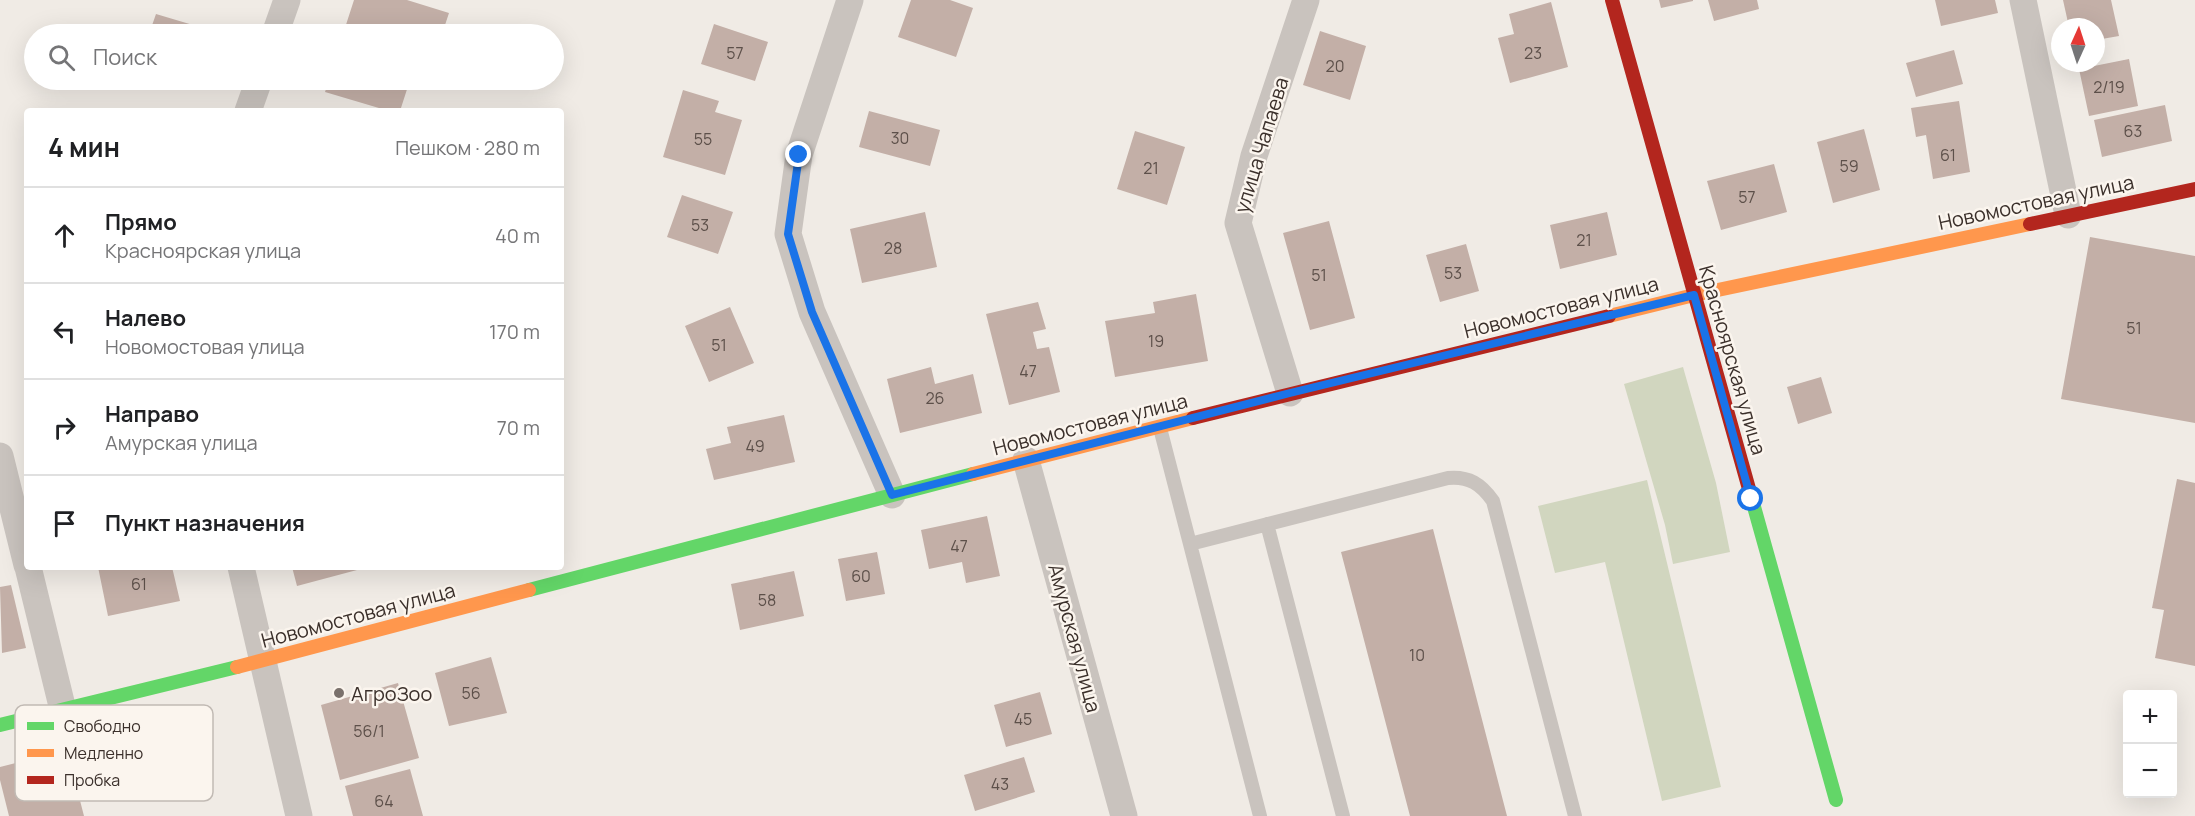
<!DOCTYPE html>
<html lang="ru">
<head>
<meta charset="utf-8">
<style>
  body { margin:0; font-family:Manrope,sans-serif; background:#f2f2f2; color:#202124 }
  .controls { position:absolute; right:18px; bottom:18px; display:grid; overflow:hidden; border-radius:6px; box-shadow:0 6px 24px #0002 }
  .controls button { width:54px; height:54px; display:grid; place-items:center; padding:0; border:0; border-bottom:2px solid #e0e0e0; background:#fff; color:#202124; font:30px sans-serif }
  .compass { position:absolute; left:2051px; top:18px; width:54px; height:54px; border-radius:50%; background:#fff; box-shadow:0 6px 24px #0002; rotate:3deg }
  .stop { position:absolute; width:18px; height:18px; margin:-14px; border:4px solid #1a73e8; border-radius:50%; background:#fff }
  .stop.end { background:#1a73e8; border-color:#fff; box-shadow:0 2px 6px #0008 }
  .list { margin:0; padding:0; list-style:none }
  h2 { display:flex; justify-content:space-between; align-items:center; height:78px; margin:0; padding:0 24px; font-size:26px }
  h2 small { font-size:20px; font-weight:400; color:#757577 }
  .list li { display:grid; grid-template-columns:39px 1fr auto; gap:18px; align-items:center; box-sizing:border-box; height:96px; padding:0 24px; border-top:2px solid #e0e0e0 }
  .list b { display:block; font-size:22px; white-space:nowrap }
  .list p { margin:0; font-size:20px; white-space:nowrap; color:#757577 }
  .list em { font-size:20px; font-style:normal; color:#757577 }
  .icon { flex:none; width:33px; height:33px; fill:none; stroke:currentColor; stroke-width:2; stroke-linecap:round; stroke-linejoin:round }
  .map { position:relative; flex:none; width:2195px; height:816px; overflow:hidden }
  .search { position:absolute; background:#fff; box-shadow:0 6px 24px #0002; left:24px; top:24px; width:540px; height:66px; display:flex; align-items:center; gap:15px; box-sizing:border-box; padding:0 21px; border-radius:33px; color:#757577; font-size:22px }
  .panel { position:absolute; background:#fff; box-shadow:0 6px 24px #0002; left:24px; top:108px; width:540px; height:462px; border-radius:6px }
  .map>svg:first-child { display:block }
  .green { fill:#d1d6bf }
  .building { fill:#c3afa7 }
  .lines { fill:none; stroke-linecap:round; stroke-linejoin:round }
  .lane { stroke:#c9c3be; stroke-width:14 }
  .street { stroke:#c9c3be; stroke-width:27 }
  .fast { stroke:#63d668; stroke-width:14 }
  .slow { stroke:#ff974d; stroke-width:14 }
  .jam { stroke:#b3261e; stroke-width:14 }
  .route { stroke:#1a73e8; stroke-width:8 }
  .poi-dot { fill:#7a716c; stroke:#fbf5ee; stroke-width:2 }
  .labels { text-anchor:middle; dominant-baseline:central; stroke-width:5; stroke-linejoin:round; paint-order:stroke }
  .number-label { font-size:16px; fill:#5d504a }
  .street-label { font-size:20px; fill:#3b302b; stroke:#fbf5ee }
  .poi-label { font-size:20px; fill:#3b302b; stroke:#fbf5ee; text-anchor:start }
  .key { fill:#fbf5ee; stroke:#c1bab4; stroke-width:1.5 }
  .key-label { font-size:16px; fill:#3b302b }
</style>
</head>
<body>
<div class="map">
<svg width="2195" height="816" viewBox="0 0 2195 816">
  <rect width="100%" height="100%" fill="#f0ebe5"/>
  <path class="green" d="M 1683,367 L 1716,483 L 1730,552 L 1673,564 L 1665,525 L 1624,384 Z
    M 1647,480 L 1721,787 L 1662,801 L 1605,562 L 1555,573 L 1538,506 Z"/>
  <path class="building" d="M 354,0 L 407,0 L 449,13 L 442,34 L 343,34 Z
    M 911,0 L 950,0 L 973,8 L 956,57 L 898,37 Z
    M 1659,0 L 1693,0 L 1693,1 L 1661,8 Z
    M 1708,0 L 1757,0 L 1759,9 L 1714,21 Z
    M 1935,0 L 1995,0 L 1998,13 L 1941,26 Z
    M 2063,0 L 2111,0 L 2119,36 L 2096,40 L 2096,27 L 2069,27 Z
    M 1551,2 L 1568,67 L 1510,83 L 1498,38 L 1514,34 L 1509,14 Z
    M 156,14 L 203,28 L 201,34 L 149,34 Z
    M 714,24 L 768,42 L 755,81 L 701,64 Z
    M 1320,31 L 1366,46 L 1350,100 L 1303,85 Z
    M 1954,50 L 1963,84 L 1916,97 L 1906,63 Z
    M 2129,59 L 2138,106 L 2089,116 L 2079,69 Z
    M 329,80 L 410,80 L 400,111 L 389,111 L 325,92 Z
    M 683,90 L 719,101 L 715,112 L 742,120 L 725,175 L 663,157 Z
    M 1959,101 L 1970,172 L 1933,179 L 1926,135 L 1916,137 L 1911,108 Z
    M 2165,105 L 2172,141 L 2102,157 L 2094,120 Z
    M 869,111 L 940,130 L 930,166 L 859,147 Z
    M 1864,129 L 1880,190 L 1833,203 L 1817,142 Z
    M 1135,131 L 1185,147 L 1167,205 L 1117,189 Z
    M 1774,164 L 1787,212 L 1721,230 L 1707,181 Z
    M 682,195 L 733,212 L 718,254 L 667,237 Z
    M 925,212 L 937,267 L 862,283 L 850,229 Z
    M 1607,212 L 1617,255 L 1560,269 L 1550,225 Z
    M 1329,221 L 1355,318 L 1310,330 L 1283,233 Z
    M 2090,237 L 2195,256 L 2195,423 L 2061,399 Z
    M 1466,244 L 1479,291 L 1440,302 L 1426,255 Z
    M 1196,294 L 1208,361 L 1115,377 L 1105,321 L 1155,313 L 1153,302 Z
    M 1038,302 L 1046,329 L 1033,332 L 1037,349 L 1049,347 L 1060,392 L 1009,405 L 986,314 Z
    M 730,307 L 754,363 L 709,382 L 685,326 Z
    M 931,367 L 935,384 L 973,374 L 982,413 L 900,433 L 887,379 Z
    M 1821,377 L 1832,413 L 1798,424 L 1787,387 Z
    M 784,415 L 795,462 L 714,480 L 706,449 L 731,443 L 727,427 Z
    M 2177,479 L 2195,483 L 2195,666 L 2155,658 L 2164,610 L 2152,608 Z
    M 987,516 L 1000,576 L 966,583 L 962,562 L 929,569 L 921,530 Z
    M 1433,529 L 1449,592 L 1507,816 L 1410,816 L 1341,552 Z
    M 877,552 L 885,594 L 846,601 L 838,559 Z
    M 98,567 L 172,567 L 180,601 L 108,616 Z
    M 292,567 L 356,567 L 357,570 L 297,586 Z
    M 794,571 L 804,616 L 740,630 L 731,584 Z
    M 11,585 L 26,648 L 2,653 L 0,587 Z
    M 491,657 L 507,713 L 449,726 L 435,673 Z
    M 398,683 L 419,758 L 340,780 L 321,705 Z
    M 1040,692 L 1052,734 L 1006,747 L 994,705 Z
    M 67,750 L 84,816 L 9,816 L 0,780 L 0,767 Z
    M 1024,757 L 1035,792 L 975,811 L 964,775 Z
    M 410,769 L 423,816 L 353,816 L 345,786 Z"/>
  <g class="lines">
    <path class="lane" d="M 1160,428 L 1190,544 L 1448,478 C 1469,476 1481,484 1493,501 L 1575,816
      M 1267,524 L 1343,816
      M 1190,544 L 1260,816"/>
    <path class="street" d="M 850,0 L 799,155 L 788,234 L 812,312 L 892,495
      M 2023,0 L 2068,215
      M 275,34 L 287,0
      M 248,111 L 259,80
      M 1290,393 L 1238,223 L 1254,156 L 1306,0
      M 0,456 L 27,565
      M 1026,460 L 1124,816
      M 28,567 L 63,710
      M 241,567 L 299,816"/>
    <path class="fast" d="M 1751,496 L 1836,800
      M 529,590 L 973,474
      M 0,725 L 237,667"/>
    <path class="slow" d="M 1609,316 L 1694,295 L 2030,224
      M 973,474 L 1193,418
      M 237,667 L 529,590"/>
    <path class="jam" d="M 1612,0 L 1751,496
      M 2030,224 L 2195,189
      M 1193,418 L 1609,316"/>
  </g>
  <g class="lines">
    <path class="route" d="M 799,155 L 788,234 L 812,312 L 892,495 L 1290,393 L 1694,295 L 1751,499"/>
  </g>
  <circle class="poi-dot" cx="339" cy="693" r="6"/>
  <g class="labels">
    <g class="number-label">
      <text x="735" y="53">57</text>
      <text x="1533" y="53">23</text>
      <text x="1335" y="66">20</text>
      <text x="2109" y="87">2/19</text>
      <text x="2133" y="131">63</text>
      <text x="900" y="138">30</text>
      <text x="703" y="139">55</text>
      <text x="1948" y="155">61</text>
      <text x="1849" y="166">59</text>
      <text x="1151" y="168">21</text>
      <text x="1747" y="197">57</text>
      <text x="700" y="225">53</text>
      <text x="1584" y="240">21</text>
      <text x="893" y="248">28</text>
      <text x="1453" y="273">53</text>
      <text x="1319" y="275">51</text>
      <text x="2134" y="328">51</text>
      <text x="1156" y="341">19</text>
      <text x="719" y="345">51</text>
      <text x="1028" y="371">47</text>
      <text x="935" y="398">26</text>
      <text x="755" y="446">49</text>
      <text x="959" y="546">47</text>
      <text x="861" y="576">60</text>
      <text x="139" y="584">61</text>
      <text x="767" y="600">58</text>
      <text x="1417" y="655">10</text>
      <text x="471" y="693">56</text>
      <text x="1023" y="719">45</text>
      <text x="369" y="731">56/1</text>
      <text x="1000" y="784">43</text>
      <text x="384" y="801">64</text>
    </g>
    <g class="street-label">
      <text transform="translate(1261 145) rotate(-73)">улица Чапаева</text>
      <text transform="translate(2036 202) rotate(-12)">Новомостовая улица</text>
      <text transform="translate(1561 307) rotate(-14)">Новомостовая улица</text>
      <text transform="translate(1733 360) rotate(74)">Красноярская улица</text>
      <text transform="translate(1090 424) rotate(-14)">Новомостовая улица</text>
      <text transform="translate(358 615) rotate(-15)">Новомостовая улица</text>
      <text transform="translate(1075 638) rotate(75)">Амурская улица</text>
    </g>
    <g class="poi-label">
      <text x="351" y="693">АгроЗоо</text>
    </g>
  </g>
  <rect x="15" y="705" width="198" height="96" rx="9" class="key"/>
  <rect x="27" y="722" width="27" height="8" fill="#63d668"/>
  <rect x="27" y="749" width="27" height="8" fill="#ff974d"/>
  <rect x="27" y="776" width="27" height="8" fill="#b3261e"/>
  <g class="key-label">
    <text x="64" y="732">Свободно</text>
    <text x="64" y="759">Медленно</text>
    <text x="64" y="786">Пробка</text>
  </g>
</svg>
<div class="controls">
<button>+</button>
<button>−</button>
</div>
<svg class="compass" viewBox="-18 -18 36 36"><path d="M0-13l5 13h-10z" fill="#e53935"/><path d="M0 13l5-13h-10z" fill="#757577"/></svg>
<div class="stop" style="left:1751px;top:499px"></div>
<div class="stop end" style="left:799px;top:155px"></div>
<div class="search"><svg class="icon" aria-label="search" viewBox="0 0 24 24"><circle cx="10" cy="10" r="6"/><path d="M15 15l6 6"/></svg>Поиск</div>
<section class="panel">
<h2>4 мин<small>Пешком · 280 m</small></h2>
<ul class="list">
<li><svg class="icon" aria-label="ahead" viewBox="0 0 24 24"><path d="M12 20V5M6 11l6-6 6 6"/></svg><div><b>Прямо</b><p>Красноярская улица</p></div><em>40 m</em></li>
<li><svg class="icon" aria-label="left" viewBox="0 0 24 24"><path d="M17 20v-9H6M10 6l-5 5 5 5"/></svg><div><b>Налево</b><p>Новомостовая улица</p></div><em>170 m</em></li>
<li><svg class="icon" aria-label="right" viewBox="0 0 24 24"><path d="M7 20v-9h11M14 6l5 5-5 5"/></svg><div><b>Направо</b><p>Амурская улица</p></div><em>70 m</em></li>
<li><svg class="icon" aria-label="arrive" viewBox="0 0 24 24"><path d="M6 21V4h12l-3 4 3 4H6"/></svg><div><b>Пункт назначения</b></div></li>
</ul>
</section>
</div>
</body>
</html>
